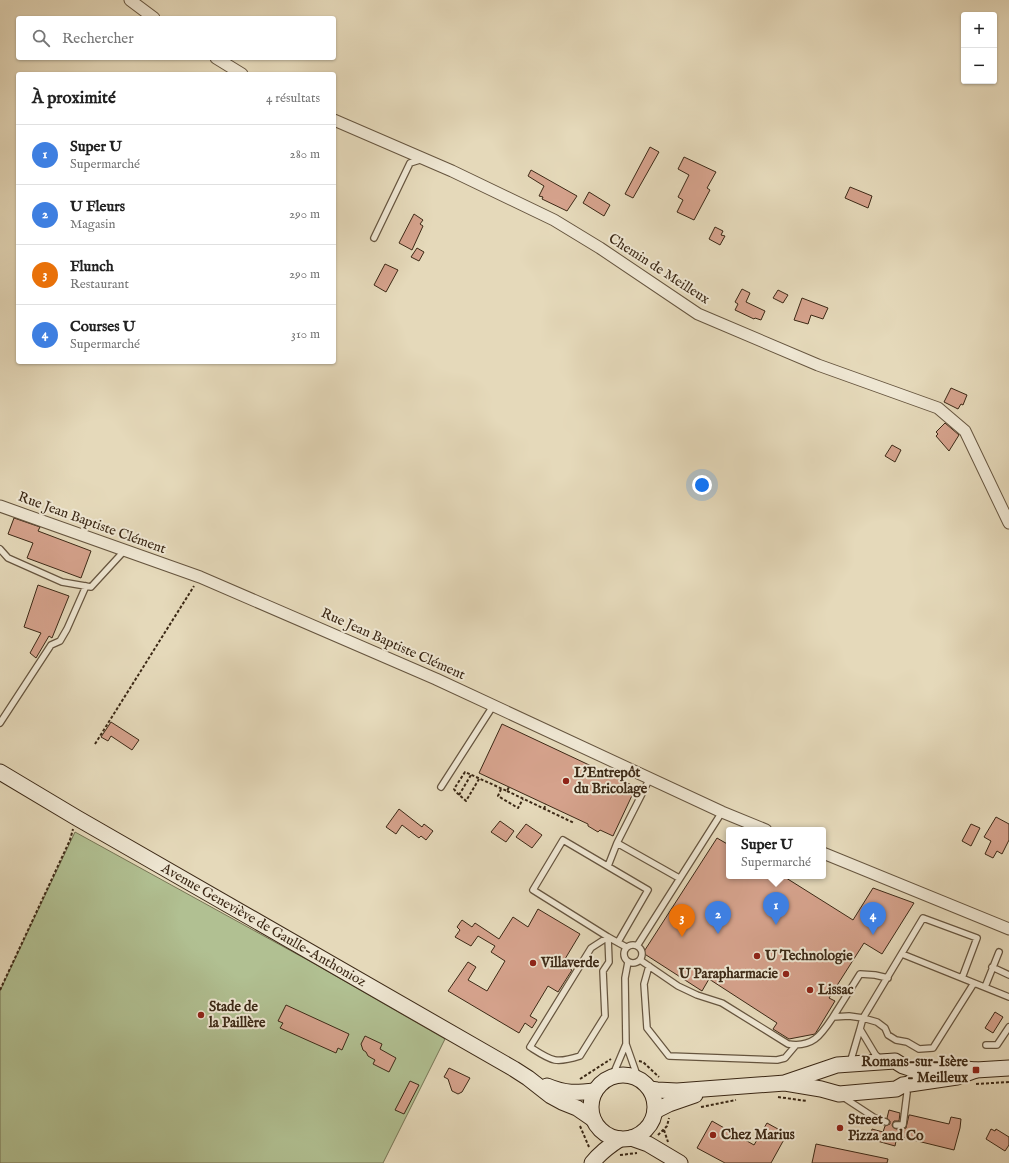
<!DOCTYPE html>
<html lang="fr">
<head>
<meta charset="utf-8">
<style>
  body { margin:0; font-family:"IM FELL English",serif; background:#f6f6f6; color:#222 }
  .controls { position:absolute; right:12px; top:12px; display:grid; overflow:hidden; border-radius:4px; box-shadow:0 1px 3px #0004 }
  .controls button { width:36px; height:36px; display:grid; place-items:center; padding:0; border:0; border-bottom:1px solid #e0e0e0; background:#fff; color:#222; font:20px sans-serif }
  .you { position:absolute; left:702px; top:485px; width:14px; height:14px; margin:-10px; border:3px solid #fff; border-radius:50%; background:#1a73e8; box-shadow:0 0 0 6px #1a73e833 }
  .badge { display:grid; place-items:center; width:26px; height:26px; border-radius:50%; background:#d93025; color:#fff; font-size:13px; font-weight:700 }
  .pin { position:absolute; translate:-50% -33px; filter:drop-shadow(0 1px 2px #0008) }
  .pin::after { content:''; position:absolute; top:21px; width:14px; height:12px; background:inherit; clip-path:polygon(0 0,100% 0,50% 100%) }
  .popup { position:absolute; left:726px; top:827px; width:100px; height:52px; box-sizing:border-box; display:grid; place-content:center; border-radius:4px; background:#fff; filter:drop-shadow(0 1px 3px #0005); font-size:13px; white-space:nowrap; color:#767676 }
  .popup b { font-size:15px; color:#222 }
  .popup::after { content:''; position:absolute; left:50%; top:100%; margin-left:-8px; border:8px solid transparent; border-top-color:#fff }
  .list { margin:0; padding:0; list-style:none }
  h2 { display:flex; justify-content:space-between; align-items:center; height:52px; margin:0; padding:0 16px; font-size:17px }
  h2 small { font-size:13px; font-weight:400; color:#767676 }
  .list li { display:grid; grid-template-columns:26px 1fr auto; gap:12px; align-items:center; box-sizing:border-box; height:60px; padding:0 16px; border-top:1px solid #e0e0e0 }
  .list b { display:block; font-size:15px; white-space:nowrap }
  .list p { margin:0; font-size:13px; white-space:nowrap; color:#767676 }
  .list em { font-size:13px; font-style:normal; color:#767676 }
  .icon { flex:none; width:22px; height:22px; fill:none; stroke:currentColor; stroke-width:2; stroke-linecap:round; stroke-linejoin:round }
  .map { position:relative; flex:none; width:1009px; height:1163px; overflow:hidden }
  .search { position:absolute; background:#fff; box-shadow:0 1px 3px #0004; left:16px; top:16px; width:320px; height:44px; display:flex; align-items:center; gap:10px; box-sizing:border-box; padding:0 14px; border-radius:4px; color:#767676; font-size:15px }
  .panel { position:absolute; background:#fff; box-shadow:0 1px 3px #0004; left:16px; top:72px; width:320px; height:292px; border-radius:4px }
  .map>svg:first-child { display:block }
  .green { fill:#b1c092; stroke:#767454 }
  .building { fill:#d5a28c; stroke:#3c2916 }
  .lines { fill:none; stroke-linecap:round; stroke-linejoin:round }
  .lane-casing { stroke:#66553f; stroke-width:8 }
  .street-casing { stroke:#66553f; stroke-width:13 }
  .secondary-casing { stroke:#3c2916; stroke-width:17 }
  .path { stroke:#3c2916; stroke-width:2; stroke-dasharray:3 2; stroke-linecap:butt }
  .lane { stroke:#eee6d2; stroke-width:5.5 }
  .street { stroke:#eee6d2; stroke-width:11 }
  .secondary { stroke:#eee6d2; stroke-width:15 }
  .poi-dot { fill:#8f2418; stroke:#eee6d2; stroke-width:1.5 }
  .labels { text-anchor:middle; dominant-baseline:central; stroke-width:4; stroke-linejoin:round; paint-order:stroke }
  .street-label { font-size:14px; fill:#3c2916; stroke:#eee6d2 }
  .poi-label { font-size:14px; font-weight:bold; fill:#3c2916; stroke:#eee6d2; text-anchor:start }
</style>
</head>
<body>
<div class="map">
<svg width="1009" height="1163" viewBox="0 0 1009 1163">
  <rect width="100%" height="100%" fill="#e5d9ba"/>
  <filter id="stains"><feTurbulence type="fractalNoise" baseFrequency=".005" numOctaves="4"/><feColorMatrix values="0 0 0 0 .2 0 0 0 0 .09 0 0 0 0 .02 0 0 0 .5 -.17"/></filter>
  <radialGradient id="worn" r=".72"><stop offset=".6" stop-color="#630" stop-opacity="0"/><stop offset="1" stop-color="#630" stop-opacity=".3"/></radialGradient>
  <path class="green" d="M 75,832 L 313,963 L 445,1039 L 383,1163 L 0,1163 L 0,991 Z"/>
  <path class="building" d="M 650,147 L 659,152 L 633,198 L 625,194 Z
    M 684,157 L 716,172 L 707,188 L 710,190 L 694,220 L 677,212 L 683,200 L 678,197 L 689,175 L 678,169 Z
    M 531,170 L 577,196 L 567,211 L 542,199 L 543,197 L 539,196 L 544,186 L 528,176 Z
    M 850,187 L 872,196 L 868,208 L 845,198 Z
    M 589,192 L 610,205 L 604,216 L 583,203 Z
    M 414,214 L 423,220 L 420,224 L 423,226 L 412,250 L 399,243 Z
    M 715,227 L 723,231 L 721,235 L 725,236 L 720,245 L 709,239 Z
    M 417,248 L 424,252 L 419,261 L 411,257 Z
    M 385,264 L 398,270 L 386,292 L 374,285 Z
    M 742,289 L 750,293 L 746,302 L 765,311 L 761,320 L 755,318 L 754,319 L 735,310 L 738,304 L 735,302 Z
    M 778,290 L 788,295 L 783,303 L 773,298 Z
    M 802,298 L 828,308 L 823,319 L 811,315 L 808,324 L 794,320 Z
    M 951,388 L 967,395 L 963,405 L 961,404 L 958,409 L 944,402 Z
    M 945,423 L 959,435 L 949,451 L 936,436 L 938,434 L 936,432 Z
    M 892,445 L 901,450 L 895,462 L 885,456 Z
    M 14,518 L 40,527 L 38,531 L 91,551 L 81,578 L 27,558 L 33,543 L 8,534 Z
    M 38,585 L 69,596 L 52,638 L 49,636 L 36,658 L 30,653 L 41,633 L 24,627 Z
    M 111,722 L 139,740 L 132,750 L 111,736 L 108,741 L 101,737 Z
    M 502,724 L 636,787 L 613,836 L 600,830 L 598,832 L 588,826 L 588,824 L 479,773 Z
    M 399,809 L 422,827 L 424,824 L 433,831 L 426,840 L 421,836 L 419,838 L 402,825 L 396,834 L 386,827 Z
    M 996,817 L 1009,824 L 1009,840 L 1002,854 L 997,851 L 993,858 L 985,854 L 991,841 L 984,837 Z
    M 500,821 L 514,831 L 506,842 L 491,832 Z
    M 526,824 L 542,835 L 532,848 L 516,837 Z
    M 971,824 L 980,828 L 971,846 L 962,841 Z
    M 717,838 L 729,845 L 729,876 L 783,876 L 853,920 L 873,888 L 914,903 L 882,954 L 864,943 L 829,998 L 835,1001 L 815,1034 L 789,1039 L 773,1029 L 777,1023 L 709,979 L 702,991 L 643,953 Z
    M 538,909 L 580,934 L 562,964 L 572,970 L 558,992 L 548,986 L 530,1016 L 537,1020 L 532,1028 L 525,1023 L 519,1033 L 448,991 L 468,962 L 476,967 L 468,980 L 487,991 L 505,961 L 491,952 L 495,946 L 478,936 L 471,946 L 455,937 L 460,930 L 457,927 L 462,920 L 472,927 L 475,923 L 499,939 L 513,917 L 528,927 Z
    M 286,1005 L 349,1034 L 342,1050 L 338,1048 L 336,1053 L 280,1028 L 283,1023 L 278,1021 Z
    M 995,1012 L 1003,1017 L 993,1033 L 985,1028 Z
    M 365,1036 L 382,1044 L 380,1049 L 396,1058 L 389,1072 L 373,1064 L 375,1060 L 368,1056 L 366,1052 L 363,1050 L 361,1044 Z
    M 449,1068 L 470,1078 L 462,1092 L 458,1094 L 452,1091 L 448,1079 L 444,1077 Z
    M 410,1081 L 419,1085 L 404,1114 L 395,1110 Z
    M 889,1110 L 900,1113 L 899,1121 L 894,1121 L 892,1125 L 893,1127 L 896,1129 L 903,1129 L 906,1128 L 909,1115 L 910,1115 L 949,1124 L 951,1117 L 961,1119 L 960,1128 L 954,1150 L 897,1136 L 895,1146 L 870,1139 L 872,1129 L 883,1132 L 885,1126 L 890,1124 L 890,1121 L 887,1118 Z
    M 712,1121 L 754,1145 L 767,1123 L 787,1134 L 771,1163 L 725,1163 L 697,1148 Z
    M 991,1129 L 995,1131 L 996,1129 L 1009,1137 L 1009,1145 L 1005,1151 L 986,1139 Z
    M 816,1144 L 888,1159 L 887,1163 L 812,1163 Z"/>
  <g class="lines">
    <g class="lane-casing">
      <path id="lane" d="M 374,238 L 410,163 L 423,159
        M 0,549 L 8,558 L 62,582 L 91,587 L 125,550
        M 0,723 L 51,645 L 60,641 L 67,629 L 86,586
        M 650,778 L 617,843 L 679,878
        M 441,787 L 493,706
        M 608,866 L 617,843
        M 608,937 L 609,962 L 603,971 L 605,1016 L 580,1056 C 555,1064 552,1061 530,1047 L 591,948 Z
        M 618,942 L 648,890 L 563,840 L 533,890 L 608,937 L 626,947
        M624 954a9 9 0 1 1 18 0a9 9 0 1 1-18 0Z
        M 637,946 L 722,812
        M 902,954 L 1009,997
        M 640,960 L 678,986 L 697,995 L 722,1003 L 788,1044 C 813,1048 821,1035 833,1017 L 849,1016 L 863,1018 L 860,1029
        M 628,962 L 625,978 L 626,1044 L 638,1078
        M 649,966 L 644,984 L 647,1028 L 669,1056 L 777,1060 L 785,1058 L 796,1045
        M 992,967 L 1009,975
        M 962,978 L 977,938 L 923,918 L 863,1018 L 877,1022 L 885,1028 L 888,1035 L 896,1040 L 907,1042 L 919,1049 L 933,1048 L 974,983
        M 985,987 L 999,952
        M 833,1017 L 860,974 L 875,975 L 888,978
        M 986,1045 L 997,1045 L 1009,1027
        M 850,1063 L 860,1029 L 875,1054 L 881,1060
        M 612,1077 L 626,1044
        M 844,1096 L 846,1099 L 875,1118 L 886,1122
        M 896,1125 L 903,1125 L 907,1093 L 904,1087"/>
    </g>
    <g class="street-casing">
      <path id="street" d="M 130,0 L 154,18
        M 216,58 L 242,74
        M 334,120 L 452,171 L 554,220 L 600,248 L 698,314 L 818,365 L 938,408 L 965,431 L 1009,523
        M 0,506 L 200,577 L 436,679 L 722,812 L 766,830
        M 823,853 L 1009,929"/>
    </g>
    <g class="secondary-casing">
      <g id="secondary">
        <path id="s1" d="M 0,772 L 77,818 L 514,1069 L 528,1078 L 551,1096 L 562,1102 L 577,1108 L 593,1119"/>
        <circle cx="623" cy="1107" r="32"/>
        <path d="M 787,1082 L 837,1065 L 895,1061 L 903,1066 L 912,1069 L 955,1068 L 976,1070 L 1009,1068"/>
        <path d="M 547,1086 C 566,1094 576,1093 595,1091"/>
        <path d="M 650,1089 L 657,1090 L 677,1091 L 785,1083 L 821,1089 L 839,1094 L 896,1089 L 903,1085 L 957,1077 L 976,1070"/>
        <path d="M 655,1111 L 669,1104 L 695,1095"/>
        <path d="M 631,1138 L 648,1144 L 680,1163"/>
        <path d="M 592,1163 C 600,1153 609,1146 620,1139"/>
      </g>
    </g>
    <path class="path" d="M 95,744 L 194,586
      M 479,779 L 466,801 L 456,792 L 454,789 L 465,772 L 507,791 L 509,787
      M 501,789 L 498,796 L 518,808 L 523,799
      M 507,791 L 574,823
      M 459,795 L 471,775
      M 544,809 L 546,804
      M 0,990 L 43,898 L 70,840 L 73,829
      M 639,1061 L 643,1062 L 659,1077
      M 580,1079 L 611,1059
      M 976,1084 L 1009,1082
      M 778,1097 L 807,1101
      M 701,1107 L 736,1100
      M 580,1126 L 589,1147
      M 664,1130 L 668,1142
      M 658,1135 L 667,1126 L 669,1118
      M 620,1155 L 637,1153"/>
    <use href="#lane" class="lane"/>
    <use href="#street" class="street"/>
    <use href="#secondary" class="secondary"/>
  </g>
  <g class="poi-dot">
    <circle cx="566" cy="781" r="4"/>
    <circle cx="757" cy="956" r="4"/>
    <circle cx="533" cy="963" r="4"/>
    <circle cx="786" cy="974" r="4"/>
    <circle cx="810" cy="990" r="4"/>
    <circle cx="201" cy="1015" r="4"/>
    <rect x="972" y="1066" width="8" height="8" rx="2"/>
    <circle cx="840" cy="1128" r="4"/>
    <circle cx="713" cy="1135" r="4"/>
  </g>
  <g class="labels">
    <g class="street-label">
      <text transform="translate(659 269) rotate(33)">Chemin de Meilleux</text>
      <text transform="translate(92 523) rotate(20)">Rue Jean Baptiste Clément</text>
      <text transform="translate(393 644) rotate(24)">Rue Jean Baptiste Clément</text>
      <text stroke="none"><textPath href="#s1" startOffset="305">Avenue Geneviève de Gaulle-Anthonioz</textPath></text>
    </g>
    <g class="poi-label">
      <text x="574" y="773">L'Entrepôt<tspan x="574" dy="16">du Bricolage</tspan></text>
      <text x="765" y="956">U Technologie</text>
      <text x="541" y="963">Villaverde</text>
      <text x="778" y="974" text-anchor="end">U Parapharmacie</text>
      <text x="818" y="990">Lissac</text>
      <text x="209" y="1007">Stade de<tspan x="209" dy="16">la Paillère</tspan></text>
      <text x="968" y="1062" text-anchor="end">Romans-sur-Isère<tspan x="968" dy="16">- Meilleux</tspan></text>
      <text x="848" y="1120">Street<tspan x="848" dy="16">Pizza and Co</tspan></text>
      <text x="721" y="1135">Chez Marius</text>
    </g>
  </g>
  <rect width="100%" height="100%" filter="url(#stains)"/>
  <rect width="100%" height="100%" fill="url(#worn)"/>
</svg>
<div class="controls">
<button>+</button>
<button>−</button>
</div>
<div class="you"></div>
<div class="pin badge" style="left:776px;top:925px;background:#3f7fe0">1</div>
<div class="popup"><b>Super U</b>Supermarché</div>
<div class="pin badge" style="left:718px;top:934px;background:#3f7fe0">2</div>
<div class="pin badge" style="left:682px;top:937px;background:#e8710a">3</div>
<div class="pin badge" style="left:873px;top:935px;background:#3f7fe0">4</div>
<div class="search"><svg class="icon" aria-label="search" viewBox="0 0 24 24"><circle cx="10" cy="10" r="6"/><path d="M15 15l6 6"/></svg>Rechercher</div>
<section class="panel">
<h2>À proximité<small>4 résultats</small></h2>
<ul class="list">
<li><span class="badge" style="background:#3f7fe0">1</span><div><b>Super U</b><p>Supermarché</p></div><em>280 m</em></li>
<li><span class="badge" style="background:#3f7fe0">2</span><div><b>U Fleurs</b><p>Magasin</p></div><em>290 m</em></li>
<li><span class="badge" style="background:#e8710a">3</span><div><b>Flunch</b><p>Restaurant</p></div><em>290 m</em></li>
<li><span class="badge" style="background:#3f7fe0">4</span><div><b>Courses U</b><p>Supermarché</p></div><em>310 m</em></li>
</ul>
</section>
</div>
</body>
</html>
